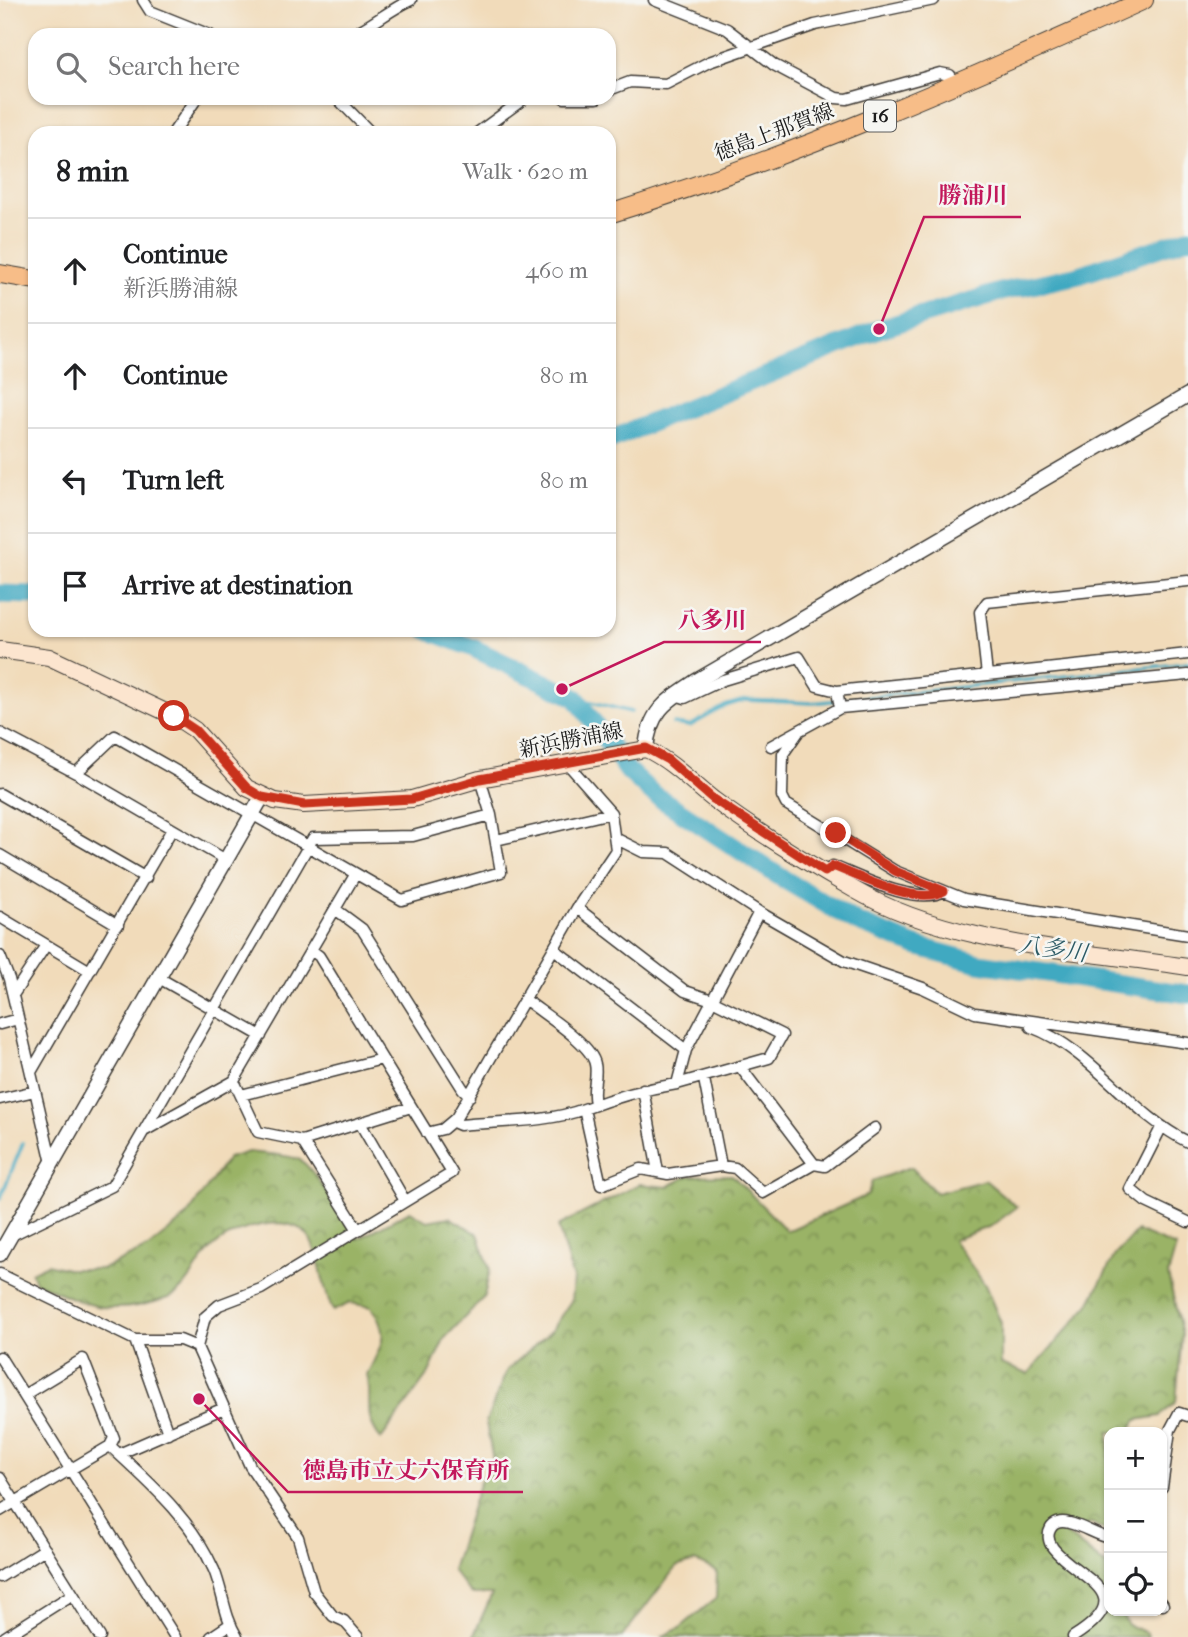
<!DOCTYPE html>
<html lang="en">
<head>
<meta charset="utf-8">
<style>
  body { margin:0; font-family:"IM FELL French Canon","Noto Serif JP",serif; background:#f2f2f2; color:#202124 }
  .controls { position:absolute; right:21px; bottom:21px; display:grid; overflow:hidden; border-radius:14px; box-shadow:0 2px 5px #0004 }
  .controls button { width:63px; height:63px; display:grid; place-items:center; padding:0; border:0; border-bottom:2px solid #e0e0e0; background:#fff; color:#202124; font:35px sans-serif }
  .stop { position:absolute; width:21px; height:21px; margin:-16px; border:5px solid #c8321e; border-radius:50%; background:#fff }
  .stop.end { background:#c8321e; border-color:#fff; box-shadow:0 2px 7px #0008 }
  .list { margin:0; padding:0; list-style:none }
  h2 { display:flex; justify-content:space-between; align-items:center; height:91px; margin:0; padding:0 28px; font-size:30px }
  h2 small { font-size:23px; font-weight:400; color:#757577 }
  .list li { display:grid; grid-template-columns:46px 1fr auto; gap:21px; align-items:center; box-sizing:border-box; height:105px; padding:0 28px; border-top:2px solid #e0e0e0 }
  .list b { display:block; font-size:26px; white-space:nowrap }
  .list p { margin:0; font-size:23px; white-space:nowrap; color:#757577 }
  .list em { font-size:23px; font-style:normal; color:#757577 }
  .icon { flex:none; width:38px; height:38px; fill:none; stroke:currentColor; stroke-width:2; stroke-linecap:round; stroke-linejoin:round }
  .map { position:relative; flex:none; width:1188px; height:1637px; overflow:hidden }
  .search { position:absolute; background:#fff; box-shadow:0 2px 5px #0004; left:28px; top:28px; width:588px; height:77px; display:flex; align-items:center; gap:18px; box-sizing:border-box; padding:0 24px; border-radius:21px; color:#757577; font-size:26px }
  .panel { position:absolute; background:#fff; box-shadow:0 2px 5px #0004; left:28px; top:126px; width:588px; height:511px; border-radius:21px }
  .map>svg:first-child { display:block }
  .forest { fill:url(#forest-crowns); stroke:#5b6841; stroke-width:2 }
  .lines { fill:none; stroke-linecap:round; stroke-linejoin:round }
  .stream { stroke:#41a9c1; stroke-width:3.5 }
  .river { stroke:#41a9c1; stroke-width:19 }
  .minor-casing { stroke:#3c3934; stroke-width:13 }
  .tertiary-casing { stroke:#3c3934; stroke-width:17 }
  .secondary-casing { stroke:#3c3934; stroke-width:18 }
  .primary-casing { stroke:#3c3934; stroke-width:20 }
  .minor { stroke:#fff; stroke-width:10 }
  .tertiary { stroke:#fff; stroke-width:14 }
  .secondary { stroke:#fce5cf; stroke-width:16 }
  .primary { stroke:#f7bd88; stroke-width:18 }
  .route { stroke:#c8321e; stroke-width:9 }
  .labels { text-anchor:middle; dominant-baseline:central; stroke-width:5; stroke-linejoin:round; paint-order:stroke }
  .shield { fill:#f6f6f2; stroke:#5d5d5c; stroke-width:2 }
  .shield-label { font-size:19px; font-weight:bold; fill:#1c1c1c }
  .street-label { font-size:21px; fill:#1c1c1c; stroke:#f6f6f2 }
  .water-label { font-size:23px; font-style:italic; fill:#2d5b66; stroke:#f6f6f2 }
  .leader { fill:none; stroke:#c2185b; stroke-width:2.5 }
  .callout-dot { fill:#c2185b; stroke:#f6f6f2; stroke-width:2.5 }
  .callout-label { font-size:23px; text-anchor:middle; font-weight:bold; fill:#c2185b; stroke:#f6f6f2; stroke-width:5; stroke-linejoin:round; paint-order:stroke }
</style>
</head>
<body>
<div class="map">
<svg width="1188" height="1637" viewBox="0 0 1188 1637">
  <defs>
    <pattern id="forest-crowns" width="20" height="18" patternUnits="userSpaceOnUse" patternTransform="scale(1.75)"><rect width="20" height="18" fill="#9ab366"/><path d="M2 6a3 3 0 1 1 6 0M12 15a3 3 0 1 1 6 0" fill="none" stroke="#7d9153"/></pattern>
  </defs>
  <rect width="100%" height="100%" fill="#f6f6f2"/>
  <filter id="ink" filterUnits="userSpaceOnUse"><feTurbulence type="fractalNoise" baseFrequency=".0143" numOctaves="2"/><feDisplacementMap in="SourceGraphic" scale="14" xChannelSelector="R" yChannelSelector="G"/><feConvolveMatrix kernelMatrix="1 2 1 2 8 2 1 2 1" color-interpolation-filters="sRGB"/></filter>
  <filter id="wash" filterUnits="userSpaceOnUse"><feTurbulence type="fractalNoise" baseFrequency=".00686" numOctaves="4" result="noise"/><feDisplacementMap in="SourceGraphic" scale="28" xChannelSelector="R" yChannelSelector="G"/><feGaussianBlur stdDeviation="1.57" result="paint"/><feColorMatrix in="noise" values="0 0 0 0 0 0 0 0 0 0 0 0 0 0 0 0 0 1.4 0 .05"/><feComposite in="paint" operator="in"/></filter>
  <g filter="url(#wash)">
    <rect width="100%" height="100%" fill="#f1dbba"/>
    <path class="forest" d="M 248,1152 C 264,1154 284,1154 298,1159 C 314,1165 343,1222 358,1239 L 410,1211 L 427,1221 L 449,1217 L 478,1234 L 490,1270 L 484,1297 L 444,1339 L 429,1373 L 381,1439 C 361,1413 374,1403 367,1375 C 380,1346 392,1337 371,1307 L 350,1303 L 333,1311 C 322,1288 322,1261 310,1239 C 293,1208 229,1229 210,1250 C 198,1263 186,1292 168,1298 C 108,1318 90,1306 35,1282 L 31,1272 L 47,1264 L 67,1269 L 103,1269 L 148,1248 L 185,1218 L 228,1158 Z
      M 911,1167 L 936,1193 L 985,1180 L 1017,1207 L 991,1226 L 953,1240 L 985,1285 L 1001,1323 L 1001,1364 L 1028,1374 L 1088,1306 L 1115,1255 L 1137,1231 L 1176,1247 L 1168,1275 L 1182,1334 L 1176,1402 L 1160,1416 L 1137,1420 L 1128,1432 L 1109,1432 L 1109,1533 L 1092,1523 L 1065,1533 L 1109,1568 L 1109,1611 L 1120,1611 L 1128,1625 L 1147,1633 L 1148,1637 L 661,1637 L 680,1628 L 716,1598 L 717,1571 L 695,1561 L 676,1567 L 622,1637 L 473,1637 L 492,1594 L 471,1594 L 452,1570 L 479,1484 L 493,1461 L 486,1422 L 507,1370 L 550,1332 L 571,1301 L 573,1279 L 558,1226 L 640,1184 L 667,1187 L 688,1176 L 732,1175 L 787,1231 L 868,1195 L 872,1181 Z"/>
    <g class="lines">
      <path class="stream" d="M 576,698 L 631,712
        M 673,724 L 690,726 L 725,706 L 745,700 L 812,703 L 1188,663
        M 0,1199 L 23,1143"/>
      <path class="river" d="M 609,440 L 879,329 L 1000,292 L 1079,275 L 1188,238
        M 0,594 L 35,595
        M 427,630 L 471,647 L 576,698 L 628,771 L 652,793 L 785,880 L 858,923 L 916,946 L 979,963 L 1188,994"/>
    </g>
  </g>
  <g filter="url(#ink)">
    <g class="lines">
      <g class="minor-casing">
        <path id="minor" d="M 143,0 L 150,11 L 210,35
          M 654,0 L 727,29 L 774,65 L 836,98 L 847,99 L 940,73 L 950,75 L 957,85
          M 351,35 C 373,25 389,10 411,0
          M 609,90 L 630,82 L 666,84 L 709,62 L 815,25 L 934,0
          M 337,98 L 371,133
          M 564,98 L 597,98
          M 173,133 L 197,98
          M 477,133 L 525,98
          M 987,675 L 980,612 L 987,602 L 1188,581
          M 837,691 L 1188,654
          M 675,695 L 685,698 L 723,680 L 799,657 L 817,686 L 837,691 L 840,708 L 771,746
          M 840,708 L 1188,675
          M 799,731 L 783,754 L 782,796 L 786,804 L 895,871 L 964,899 L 1188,935
          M 0,733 L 76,773 L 226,860
          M 76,773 L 115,736 L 402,900 L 501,872 L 491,815 L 480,779
          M 0,794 L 146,878
          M 617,839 L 643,852 L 668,853 L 759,912 L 844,961 L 923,988 L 975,1013 L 1188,1043
          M 496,840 L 611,813
          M 0,855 L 118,925
          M 825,872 L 833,866 C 860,877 917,906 944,891
          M 577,908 L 685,991 L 712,1000 L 782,1035 L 769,1058 L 677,1084
          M 335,909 L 362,929 L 463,1089 L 470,1096
          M 0,917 L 90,971
          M 554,949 L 686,1050
          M 0,956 L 9,979 L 52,1163
          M 159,978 L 261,1036
          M 13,995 L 46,945
          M 526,1000 C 543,1014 591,1043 595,1064 C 598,1077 591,1089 595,1103
          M 0,1024 L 18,1019
          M 1031,1027 C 1093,1050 1129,1113 1188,1142
          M 31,1072 L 171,831
          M 234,1081 L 258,1132 L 302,1141 L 358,1230
          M 643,1089 L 658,1172
          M 241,1095 L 382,1059
          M 0,1099 L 35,1091
          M 584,1109 L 601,1185 L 641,1169 L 668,1174 L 721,1166 L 704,1079
          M 453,1122 L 460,1125 C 499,1121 547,1123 584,1109 C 615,1097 644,1089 677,1084 L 686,1050 L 759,912
          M 360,1123 L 405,1201
          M 1161,1128 L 1130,1189 L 1146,1202 L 1188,1222
          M 146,1130 L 234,1081 L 355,875
          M 427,1133 L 443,1129 L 456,1118 L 577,908 L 616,850 L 611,813 L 566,762
          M 302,1141 L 411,1107
          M 814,1164 L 825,1166 L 875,1128
          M 721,1166 L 735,1168 L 763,1193 L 814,1164 L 741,1068
          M 10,1236 L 112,1186 L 313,838 L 413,836 L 491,815
          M 0,1274 L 135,1340 L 180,1340 L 197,1347 L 250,1466 L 298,1537 L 314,1592 L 333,1616 L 344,1621 L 358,1637
          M 135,1340 L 168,1433
          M 197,1347 L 205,1317 L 219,1305 L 261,1289 L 452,1173 L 319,956 L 311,950
          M 0,1357 L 175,1637
          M 110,1446 C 151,1484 191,1518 214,1570 C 223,1592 224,1616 237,1637
          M 119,1454 L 224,1408
          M 0,1478 L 100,1637
          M 1162,1487 L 1170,1430 L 1179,1413 L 1188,1416
          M 0,1511 L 110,1446 L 114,1438 L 83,1359 L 24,1395
          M 0,1577 L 45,1549
          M 1162,1603 L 1163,1605
          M 5,1637 L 73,1594
          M 211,1637 L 229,1625
          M 1073,1637 C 1143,1593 1078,1580 1053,1548 C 1043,1535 1051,1518 1069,1523 C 1083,1526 1095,1535 1109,1538"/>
      </g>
      <g class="tertiary-casing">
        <path id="tertiary" d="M 646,749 C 649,710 668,700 698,680 L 1188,395
          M 0,1254 L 262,797"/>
      </g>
      <g class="secondary-casing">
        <path id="secondary" d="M 0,650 L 49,657 L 174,716 L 195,730 L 247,788 L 275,801 L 304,805 L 412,799 L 480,779 L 646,749 C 673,762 691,782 714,800 C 757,832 806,862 853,889 C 951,946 1078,950 1188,967"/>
      </g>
      <g class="primary-casing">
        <path id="primary" d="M 609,214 C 793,157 969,80 1144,0
          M 0,274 L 35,280"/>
      </g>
      <use href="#minor" class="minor"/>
      <use href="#tertiary" class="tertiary"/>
      <use href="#secondary" class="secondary"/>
      <use href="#primary" class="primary"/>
    </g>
  </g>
  <g class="lines" filter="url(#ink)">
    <path class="route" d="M 174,716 L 195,730 L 247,788 L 262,797 L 304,805 L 412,799 L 480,779 L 646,748 L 668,760 L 713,799 L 825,872 L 833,866 C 860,877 917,906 944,891 L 895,871 L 836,833"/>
  </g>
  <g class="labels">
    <rect class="shield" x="864" y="100.5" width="32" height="31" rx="5"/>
    <g class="shield-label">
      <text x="880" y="116">16</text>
    </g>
    <g class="street-label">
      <text transform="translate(774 132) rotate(-21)">徳島上那賀線</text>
      <text transform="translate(571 740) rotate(-11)">新浜勝浦線</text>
    </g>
    <g class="water-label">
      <text transform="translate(1053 949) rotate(8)">八多川</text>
    </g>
  </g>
  <path class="leader" d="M879 329L924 217H1021M562 689L664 642H761M199 1399L288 1492H523"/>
  <g class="callout-dot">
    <circle cx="879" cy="329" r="7"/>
    <circle cx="562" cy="689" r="7"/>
    <circle cx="199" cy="1399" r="7"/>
  </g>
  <g class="callout-label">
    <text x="973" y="203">勝浦川</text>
    <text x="712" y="628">八多川</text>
    <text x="406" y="1478">徳島市立丈六保育所</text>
  </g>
</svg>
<div class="controls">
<button>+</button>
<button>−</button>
<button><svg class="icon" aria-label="locate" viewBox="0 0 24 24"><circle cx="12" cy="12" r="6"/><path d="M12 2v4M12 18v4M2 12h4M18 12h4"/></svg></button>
</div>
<div class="stop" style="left:174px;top:716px"></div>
<div class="stop end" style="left:836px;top:833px"></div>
<div class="search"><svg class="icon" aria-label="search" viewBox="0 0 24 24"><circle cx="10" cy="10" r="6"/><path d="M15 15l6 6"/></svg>Search here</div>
<section class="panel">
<h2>8 min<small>Walk · 620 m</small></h2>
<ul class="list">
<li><svg class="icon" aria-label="ahead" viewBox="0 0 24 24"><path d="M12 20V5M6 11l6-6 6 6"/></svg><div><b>Continue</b><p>新浜勝浦線</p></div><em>460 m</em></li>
<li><svg class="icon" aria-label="ahead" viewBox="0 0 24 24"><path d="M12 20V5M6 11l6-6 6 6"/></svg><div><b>Continue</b></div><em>80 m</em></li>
<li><svg class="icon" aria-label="left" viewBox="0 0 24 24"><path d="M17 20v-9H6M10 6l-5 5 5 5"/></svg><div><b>Turn left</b></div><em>80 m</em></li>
<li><svg class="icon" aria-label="arrive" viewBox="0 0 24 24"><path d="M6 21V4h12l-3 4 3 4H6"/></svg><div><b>Arrive at destination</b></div></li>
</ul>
</section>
</div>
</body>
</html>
